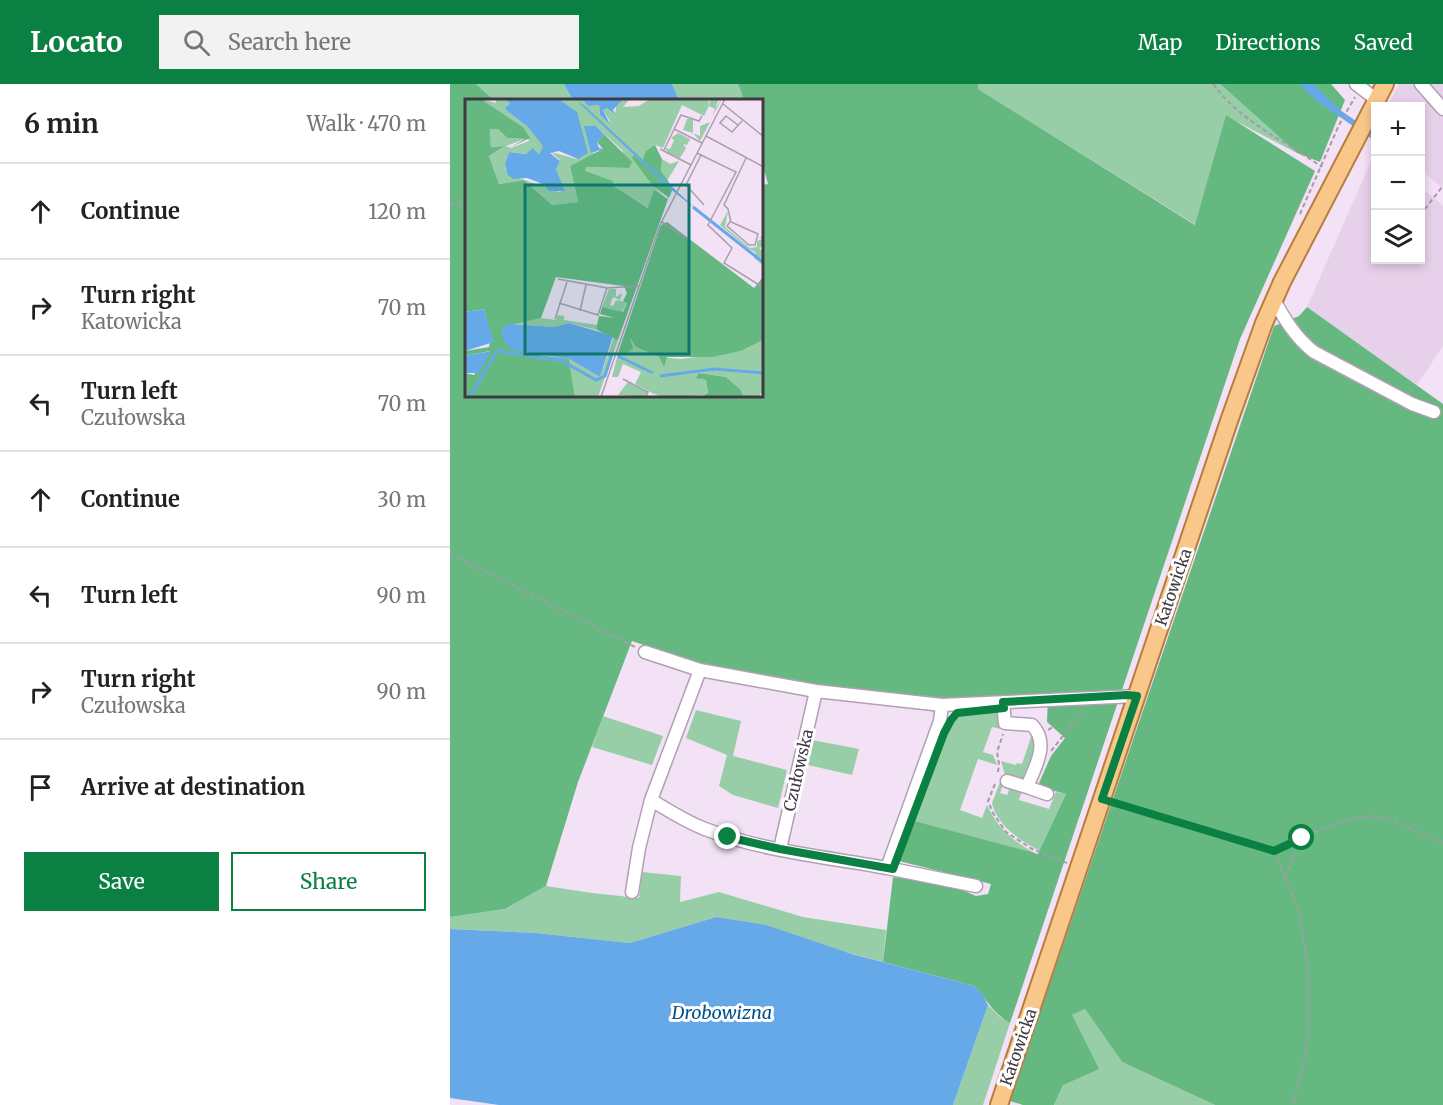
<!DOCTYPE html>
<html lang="en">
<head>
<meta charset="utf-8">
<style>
  body { margin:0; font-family:Merriweather,serif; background:#f2f2f2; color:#222 }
  .controls { position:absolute; right:18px; top:18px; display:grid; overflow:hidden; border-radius:0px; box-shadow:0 3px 9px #0003 }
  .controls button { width:54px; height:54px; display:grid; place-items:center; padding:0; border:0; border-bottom:2px solid #e0e0e0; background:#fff; color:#222; font:30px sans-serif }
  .stop { position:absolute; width:18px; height:18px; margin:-14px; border:4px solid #0b8043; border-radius:50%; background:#fff }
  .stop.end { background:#0b8043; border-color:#fff; box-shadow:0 2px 6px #0008 }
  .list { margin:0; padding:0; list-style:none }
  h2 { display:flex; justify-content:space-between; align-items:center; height:78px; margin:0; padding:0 24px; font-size:26px }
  h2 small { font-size:20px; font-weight:400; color:#767676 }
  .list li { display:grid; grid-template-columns:39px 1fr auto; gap:18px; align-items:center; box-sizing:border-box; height:96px; padding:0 24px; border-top:2px solid #e0e0e0 }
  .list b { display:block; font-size:22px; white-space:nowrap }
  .list p { margin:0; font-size:20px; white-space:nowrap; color:#767676 }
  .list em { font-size:20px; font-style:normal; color:#767676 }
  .actions { display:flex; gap:12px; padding:18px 24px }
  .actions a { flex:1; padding:14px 0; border:2px solid #0b8043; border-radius:0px; text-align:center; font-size:21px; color:#0b8043 }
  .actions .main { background:#0b8043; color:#fff }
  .icon { flex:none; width:33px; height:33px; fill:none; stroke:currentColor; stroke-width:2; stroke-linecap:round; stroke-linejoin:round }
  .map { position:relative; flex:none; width:993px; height:1021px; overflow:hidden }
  header { display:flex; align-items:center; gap:36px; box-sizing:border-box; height:84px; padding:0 30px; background:#0b8043; color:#fff }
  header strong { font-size:28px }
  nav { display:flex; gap:33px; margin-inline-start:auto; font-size:21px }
  .search { width:420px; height:54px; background:#f2f2f2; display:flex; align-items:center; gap:15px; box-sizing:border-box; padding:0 21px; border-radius:0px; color:#767676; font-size:22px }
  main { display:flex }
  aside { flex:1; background:#fff }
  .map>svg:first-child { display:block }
  .built { fill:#e7d1ea }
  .green { fill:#98cea7 }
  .forest { fill:#65b980 }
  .water { fill:#65a9e9 }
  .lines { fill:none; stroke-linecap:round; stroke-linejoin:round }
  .minor-casing { stroke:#b1a0b3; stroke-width:15 }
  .major-casing { stroke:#b77d3e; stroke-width:20 }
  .path { stroke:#a699a8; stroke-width:2; stroke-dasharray:4.5 3; stroke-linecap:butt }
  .minor { stroke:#fff; stroke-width:12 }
  .major { stroke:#fac78b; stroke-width:16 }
  .route { stroke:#0b8043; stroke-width:8 }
  .labels { text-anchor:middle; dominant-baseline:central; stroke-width:6; stroke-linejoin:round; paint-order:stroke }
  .street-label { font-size:16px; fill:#403941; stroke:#fff }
  .water-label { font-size:18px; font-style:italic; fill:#00518c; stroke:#fff }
  .inset-river { fill:none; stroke:#65a9e9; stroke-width:3 }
  .inset-road { fill:none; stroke:#ab9eae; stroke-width:1.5 }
  .view { fill:#0f766e; fill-opacity:0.15; stroke:#0f766e; stroke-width:3 }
  .inset-edge { fill:none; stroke:#403941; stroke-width:3 }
</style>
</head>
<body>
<header>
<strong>Locato</strong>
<div class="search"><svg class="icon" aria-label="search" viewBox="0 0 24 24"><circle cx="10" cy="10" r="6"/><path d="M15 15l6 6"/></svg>Search here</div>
<nav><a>Map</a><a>Directions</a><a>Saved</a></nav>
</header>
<main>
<aside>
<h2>6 min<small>Walk · 470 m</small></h2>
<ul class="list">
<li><svg class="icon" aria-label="ahead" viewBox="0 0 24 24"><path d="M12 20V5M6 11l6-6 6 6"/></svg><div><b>Continue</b></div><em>120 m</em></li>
<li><svg class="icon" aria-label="right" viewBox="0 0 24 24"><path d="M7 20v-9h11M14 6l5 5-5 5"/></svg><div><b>Turn right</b><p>Katowicka</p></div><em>70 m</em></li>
<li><svg class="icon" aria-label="left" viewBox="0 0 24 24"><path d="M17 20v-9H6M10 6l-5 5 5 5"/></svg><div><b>Turn left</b><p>Czułowska</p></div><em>70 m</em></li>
<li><svg class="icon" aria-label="ahead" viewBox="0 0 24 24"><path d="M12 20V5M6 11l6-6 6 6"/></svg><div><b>Continue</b></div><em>30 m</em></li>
<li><svg class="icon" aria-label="left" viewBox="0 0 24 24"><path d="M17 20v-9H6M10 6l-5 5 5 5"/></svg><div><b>Turn left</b></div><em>90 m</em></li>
<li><svg class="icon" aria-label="right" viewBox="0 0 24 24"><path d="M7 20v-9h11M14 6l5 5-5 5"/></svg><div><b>Turn right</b><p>Czułowska</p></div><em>90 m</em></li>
<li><svg class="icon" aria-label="arrive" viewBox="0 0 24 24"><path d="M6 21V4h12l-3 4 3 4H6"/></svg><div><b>Arrive at destination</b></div></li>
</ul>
<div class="actions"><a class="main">Save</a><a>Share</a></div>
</aside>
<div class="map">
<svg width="993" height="1021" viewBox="0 0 993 1021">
  <rect width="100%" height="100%" fill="#f3e1f6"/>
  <path class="built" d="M 949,0 L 993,0 L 993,105 L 971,86 L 970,22 L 937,22 Z
    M 925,68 L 926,176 L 970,176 L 971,103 L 993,122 L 993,262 L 967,301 L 857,223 Z"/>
  <path class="green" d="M 26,0 L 114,0 L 123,16 L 44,16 Z
    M 222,0 L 288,0 L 294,16 L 229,16 Z
    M 529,0 L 770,0 L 847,69 L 776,32 L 746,141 L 528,5 Z
    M 246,626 L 291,637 L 283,672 L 337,686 L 328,724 L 283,711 L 269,702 L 277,671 L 236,654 Z
    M 548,627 L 551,645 L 542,643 L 533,668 L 543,671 L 547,681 L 528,675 L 510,726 L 532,734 L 537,721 C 549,746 563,757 588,771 L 465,737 L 497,648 L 503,635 L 508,630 Z
    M 153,632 L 213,652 L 202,681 L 142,663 Z
    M 582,650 L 587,658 C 584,667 582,695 569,695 C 565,695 559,692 555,691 L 551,677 L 566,681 L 567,679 L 572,680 Z
    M 362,656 L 409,665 L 402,691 L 358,681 Z
    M 551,696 L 554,697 L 550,709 L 557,711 L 560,703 L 572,706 L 569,716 L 599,725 L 606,708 L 616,710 L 590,767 C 571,758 546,740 542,719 Z
    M 192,788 L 231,792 L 230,818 L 269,808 L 353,833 L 436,846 L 433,878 L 266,833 L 180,859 L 86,849 L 0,845 L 0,833 L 55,825 L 96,802 L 142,809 L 189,814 Z
    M 538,921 L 550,933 L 560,939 L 533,1021 L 503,1021 Z
    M 635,925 L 672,978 L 765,1021 L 604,1021 L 613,1001 L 622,931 Z"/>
  <path class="forest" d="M 0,0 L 26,0 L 44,16 L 16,16 L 16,312 L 312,312 L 312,101 L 318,100 L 312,79 L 312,16 L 294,16 L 288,0 L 529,0 L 528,5 L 745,141 L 776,31 L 865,87 L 790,255 L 560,939 C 541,928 538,916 524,902 L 433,878 L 443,793 L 506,803 L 526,812 L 538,810 L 541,800 L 449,777 L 465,737 L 588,770 L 616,710 L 597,705 L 589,699 L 601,672 L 615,654 L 597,638 L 598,611 L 495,614 L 365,602 L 253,581 L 182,557 L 128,698 L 96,802 L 55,825 L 0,833 Z
    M 770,0 L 881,0 L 895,16 L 870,78 L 847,69 Z
    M 857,223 L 993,320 L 993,1021 L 765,1021 L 672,978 L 635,925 L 622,931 L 649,985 L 613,1001 L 604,1021 L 573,1021 L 560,1017 L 824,242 L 849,232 Z"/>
  <path class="water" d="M 114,0 L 222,0 L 229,16 L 123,16 Z
    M 849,0 L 863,0 L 890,26 L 922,48 L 925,51 L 925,57 L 868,18 Z
    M 266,833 L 316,841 L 402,870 L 524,902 L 533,911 L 538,921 L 503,1021 L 49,1021 L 0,1014 L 0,845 L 86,849 L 180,859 Z"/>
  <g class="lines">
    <g class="minor-casing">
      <path id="minor" d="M 906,0 L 927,16
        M 971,0 L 993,25
        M 824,216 C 835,236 846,254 864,268 L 962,320 L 984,328
        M 195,568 L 250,586 L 366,607 L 492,621 L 687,612
        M 553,618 L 555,639 L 582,641 C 600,659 585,683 577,703 L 597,710
        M 557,697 L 577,703
        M 201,716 C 218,726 236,738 255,745 C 312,767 377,773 437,784 L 490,637 L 492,621
        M 330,765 L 366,607
        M 437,784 L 526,802
        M 182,808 L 189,764 L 201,716 L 250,586"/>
    </g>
    <g class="major-casing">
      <path id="major" d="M 549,1021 L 779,337 L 814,239 L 832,198 L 935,0"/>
    </g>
    <path class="path" d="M 763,0 C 791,38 835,57 872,83
      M 0,121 L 16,117
      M 850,130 L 889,41 L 905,13
      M 970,131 L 993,102
      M 0,470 L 185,563
      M 598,646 L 606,641
      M 601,667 L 633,627
      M 548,688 L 549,680 L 547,668 L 553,650
      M 545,700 L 538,717 L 543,729 L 556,748 L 582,765 L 617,779
      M 666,719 L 824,767 C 854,754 901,727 933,733 C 950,737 974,752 993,758
      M 824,767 L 849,827 L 858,883 L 859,941 L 853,982 L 843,1021
      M 835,793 L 852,755"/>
    <use href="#minor" class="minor"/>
    <use href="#major" class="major"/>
  </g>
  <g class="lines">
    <path class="route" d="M 278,753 L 330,765 L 443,785 L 494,649 L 501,636 L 507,629 L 554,624 L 553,618 L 677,611 L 687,612 L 652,715 L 824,767 L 852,754"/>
  </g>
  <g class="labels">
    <g class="street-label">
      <text transform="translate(723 503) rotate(-71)">Katowicka</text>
      <text transform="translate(348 686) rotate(-77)">Czułowska</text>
      <text transform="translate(568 963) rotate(-71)">Katowicka</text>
    </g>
    <g class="water-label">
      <text x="272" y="928">Drobowizna</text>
    </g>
  </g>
  <g transform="translate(15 15)">
    <rect width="298" height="298" fill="#f3e1f6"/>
    <path d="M 16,0 L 31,4 L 31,0 L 40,0 L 45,5 L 42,12 L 63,28 L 79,47 L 74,56 L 44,53 L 40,69 L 42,75 L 94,93 L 99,91 L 91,70 L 95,61 L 86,53 L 112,60 L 112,13 L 94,0 L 117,0 L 123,7 L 134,6 L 135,16 L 146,24 L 138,11 L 141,8 L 150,15 L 152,3 L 158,0 L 165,0 L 158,8 L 174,7 L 185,0 L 244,0 L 243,7 L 246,0 L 254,0 L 250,9 L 257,0 L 247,18 L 250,10 L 244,7 L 239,17 L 217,6 L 198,49 L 190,46 L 177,62 L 169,56 L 188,87 L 200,98 L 189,92 L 184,109 L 119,72 L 121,68 L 164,69 L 157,51 L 131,27 L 126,54 L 136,53 L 105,67 L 113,103 L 87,106 L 59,81 L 34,85 L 24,57 L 40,47 L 26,48 L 25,30 L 33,30 L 42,39 L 60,40 L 41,47 L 46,49 L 64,42 L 58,28 ZM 222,20 L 228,20 L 228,34 L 235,37 L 235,27 L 245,23 L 235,42 L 228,34 L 218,31 ZM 213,34 L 225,40 L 222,46 L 218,45 L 221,49 L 215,59 L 203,54 L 200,49 L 205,50 L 209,41 L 206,39 ZM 197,60 L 205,65 L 214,62 L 202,82 L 196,72 ZM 263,112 L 260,128 L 285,149 L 292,148 L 292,142 L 297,140 L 294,138 L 298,138 L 298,147 L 294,149 L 298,153 L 298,166 L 289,159 L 291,154 L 283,149 L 255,126 ZM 144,190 L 151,190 L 151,198 L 157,194 L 155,201 L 148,198 L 145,206 L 148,207 L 151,201 L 162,203 L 157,213 L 137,208 ZM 92,216 L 99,217 L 99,221 L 132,226 L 132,231 L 104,224 L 90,228 L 45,225 L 76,219 L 91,221 ZM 149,238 L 153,241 L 133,298 L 110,298 L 104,260 L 135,278 ZM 165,239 L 171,248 L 194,258 L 216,260 L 276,252 L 298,241 L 298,292 L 293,298 L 278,298 L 276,291 L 261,278 L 234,274 L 235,280 L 241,281 L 243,296 L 198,298 L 187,294 L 170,285 L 176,273 L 158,265 L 153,278 L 147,278 L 153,254 ZM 163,283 L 183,293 L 180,298 L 153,296 Z" fill="#98cea7"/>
    <path d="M 0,0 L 16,0 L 58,28 L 65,39 L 44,49 L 60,40 L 42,39 L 33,30 L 25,30 L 26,48 L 40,47 L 24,57 L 34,85 L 59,81 L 87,106 L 113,103 L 105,67 L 138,50 L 132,43 L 139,35 L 167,63 L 164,69 L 121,68 L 120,72 L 148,82 L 148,87 L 183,109 L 189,91 L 203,100 L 153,241 L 132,231 L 132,226 L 134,217 L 150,219 L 135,215 L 137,208 L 158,213 L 162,204 L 158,202 L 162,194 L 159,187 L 91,178 L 76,219 L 37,228 L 60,254 L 104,260 L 110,298 L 0,298 L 0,274 L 9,276 L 25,252 L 0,257 L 0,252 L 24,248 L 26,235 L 19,210 L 0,213 ZM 190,46 L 197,60 L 196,72 L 208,89 L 204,99 L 188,87 L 167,59 L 169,56 L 177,63 L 181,52 ZM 202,123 L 289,189 L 298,178 L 298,241 L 276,252 L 247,258 L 202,258 L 199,268 L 194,258 L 171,248 L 165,239 L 168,249 L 160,256 L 153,254 L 196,126 ZM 234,274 L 261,278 L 276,291 L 278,298 L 237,298 L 243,294 L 241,281 L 231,279 Z" fill="#65b980"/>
    <path d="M 40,0 L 94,0 L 112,13 L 123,54 L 113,60 L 94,52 L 85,54 L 95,62 L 91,70 L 100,92 L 84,92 L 78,85 L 62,79 L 48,80 L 42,75 L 40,66 L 44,53 L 61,55 L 68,49 L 74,56 L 78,47 L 63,28 L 42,12 L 40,9 L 45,5 ZM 110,0 L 122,9 L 231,110 L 204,89 ZM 117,0 L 158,0 L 148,11 L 151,16 L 142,9 L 138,11 L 145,25 L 135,16 L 134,6 L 123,7 ZM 119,27 L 131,27 L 139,35 L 132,43 L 134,49 L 139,50 L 126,54 ZM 19,210 L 29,243 L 0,252 L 0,213 ZM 104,224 L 148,237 L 135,278 L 104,260 L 46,251 L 37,238 L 37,228 L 45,225 L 90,228 ZM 26,252 L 14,274 L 0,274 L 0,257 Z" fill="#65a9e9"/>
    <path class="inset-river" d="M 228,108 L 299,164M 153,257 L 188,274M 195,277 L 249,270 L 299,274M 5,298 L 32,252 L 97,262 L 131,281 L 140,277 L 147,255"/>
    <path class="inset-road" d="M 258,5 L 299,38M 273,26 L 261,17 L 255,24 L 267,33 L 277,22M 209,30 L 237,44M 241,37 L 299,68M 195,50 L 226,66M 199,51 L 216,16 L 234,22 L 237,17M 232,54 L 271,73 L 243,126 L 267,149 L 259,164 L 299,189M 236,56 L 221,86 L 239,106M 266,121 L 262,127 L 284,146 L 290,146 L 293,135 L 266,123 L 263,110 L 259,106 L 281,59M 197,123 L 223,140M 93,180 L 142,189 L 174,187M 94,204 L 133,216 L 142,189M 115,212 L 121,186M 90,220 L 102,183M 158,280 L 183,293 L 181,298M 136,298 L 195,126 L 260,0"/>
    <path class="view" d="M 60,86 L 224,86 L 224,255 L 60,255 Z"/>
    <rect width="298" height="298" class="inset-edge"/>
  </g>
</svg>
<div class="controls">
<button>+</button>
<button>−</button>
<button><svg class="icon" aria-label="layers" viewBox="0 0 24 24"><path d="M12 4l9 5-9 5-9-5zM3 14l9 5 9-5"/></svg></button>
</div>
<div class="stop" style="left:852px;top:754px"></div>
<div class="stop end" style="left:278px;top:753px"></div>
</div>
</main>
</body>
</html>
